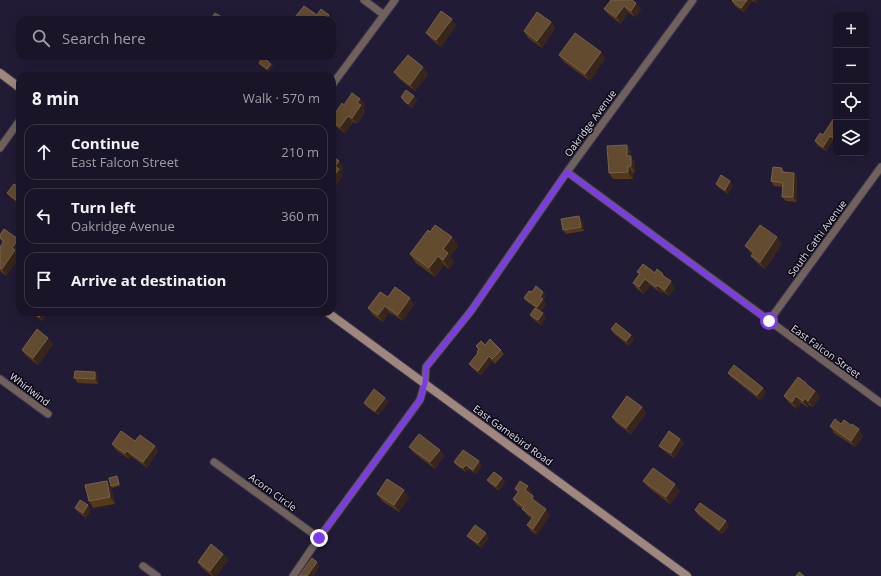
<!DOCTYPE html>
<html lang="en">
<head>
<meta charset="utf-8">
<style>
  body { margin:0; font-family:"Open Sans",sans-serif; background:#272134; color:#f1f3f6 }
  .controls { position:absolute; right:12px; top:12px; display:grid; overflow:hidden; border-radius:8px; box-shadow:0 4px 16px #0002 }
  .controls button { width:36px; height:36px; display:grid; place-items:center; padding:0; border:0; border-bottom:1px solid #383345; background:#1a1428; color:#f1f3f6; font:20px sans-serif }
  .stop { position:absolute; width:12px; height:12px; margin:-9px; border:3px solid #7c3aed; border-radius:50%; background:#fff }
  .stop.end { background:#7c3aed; border-color:#fff; box-shadow:0 1px 4px #0008 }
  .list { margin:0; padding:0; list-style:none }
  h2 { display:flex; justify-content:space-between; align-items:center; height:52px; margin:0; padding:0 16px; font-size:17px }
  h2 small { font-size:13px; font-weight:400; color:#9f9ea8 }
  .list li { display:grid; grid-template-columns:26px 1fr auto; gap:12px; align-items:center; box-sizing:border-box; height:56px; margin:0 8px 8px; padding:0 8px; border:1px solid #383345; border-radius:12px }
  .list b { display:block; font-size:15px; white-space:nowrap }
  .list p { margin:0; font-size:13px; white-space:nowrap; color:#9f9ea8 }
  .list em { font-size:13px; font-style:normal; color:#9f9ea8 }
  .icon { flex:none; width:22px; height:22px; fill:none; stroke:currentColor; stroke-width:2; stroke-linecap:round; stroke-linejoin:round }
  .map { position:relative; flex:none; width:881px; height:576px; overflow:hidden }
  .search { position:absolute; background:#1a1428; box-shadow:0 4px 16px #0002; left:16px; top:16px; width:320px; height:44px; display:flex; align-items:center; gap:10px; box-sizing:border-box; padding:0 14px; border-radius:12px; color:#9f9ea8; font-size:15px }
  .panel { position:absolute; background:#1a1428; box-shadow:0 4px 16px #0002; left:16px; top:72px; width:320px; height:244px; border-radius:12px }
  .map>svg:first-child { display:block }
  .lines { fill:none; stroke-linecap:round; stroke-linejoin:round }
  .street-casing { stroke:#3d364f; stroke-width:9 }
  .secondary-casing { stroke:#3d364f; stroke-width:10 }
  .street { stroke:#71615c; stroke-width:7 }
  .secondary { stroke:#a0877e; stroke-width:8 }
  .wall { fill:#533918 }
  .shaded-wall { fill:#39261a }
  .building { fill:#624b2f; stroke:#76624d }
  .route { stroke:#7c3aed; stroke-width:5 }
  .labels { text-anchor:middle; dominant-baseline:central; stroke-width:3; stroke-linejoin:round; paint-order:stroke }
  .street-label { font-size:10px; fill:#e0dcee; stroke:#0a0813 }
</style>
</head>
<body>
<div class="map">
<svg width="881" height="576" viewBox="0 0 881 576">
  <rect width="100%" height="100%" fill="#221b35"/>
  <g class="lines">
    <g class="street-casing">
      <path id="street" d="M 364,0 L 384,15
        M 332,85 L 395,0
        M 0,148 L 20,120
        M 567,172 L 881,403
        M 769,321 L 881,167
        M 0,379 L 48,414
        M 214,462 L 319,538
        M 143,566 L 157,576
        M 293,576 L 319,538 L 420,400 L 425,383 L 426,367 L 471,311 L 567,172 L 693,0"/>
    </g>
    <g class="secondary-casing">
      <path id="secondary" d="M 0,73 L 20,88
        M 327,312 L 687,576"/>
    </g>
    <use href="#street" class="street"/>
    <use href="#secondary" class="secondary"/>
  </g>
  <path class="wall" d="M 733,0 L 758,0 L 756,3 L 752,1 L 744,12 L 735,6 L 732,1 Z
    M 636,3 L 641,10 L 635,17 L 628,12 L 621,24 L 609,15 L 604,9 Z
    M 551,22 L 555,28 L 542,48 L 528,38 L 524,31 Z
    M 456,25 L 441,47 L 431,39 L 426,33 Z
    M 559,55 L 605,58 L 590,81 L 564,62 Z
    M 259,63 L 271,64 L 273,66 L 269,71 L 260,65 Z
    M 394,72 L 428,74 L 415,91 L 399,79 Z
    M 414,96 L 417,100 L 412,108 L 404,102 L 401,97 Z
    M 360,99 L 365,105 L 363,108 L 365,112 L 357,124 L 353,122 L 345,133 L 335,126 L 332,122 L 332,118 L 344,105 Z
    M 836,115 L 836,142 L 833,140 L 826,151 L 818,146 L 815,141 L 823,135 Z
    M 627,145 L 631,152 L 631,157 L 635,163 L 635,172 L 633,173 L 633,179 L 613,179 L 609,173 Z
    M 782,168 L 785,172 L 797,177 L 797,202 L 786,201 L 782,197 L 783,187 L 774,186 L 771,181 Z
    M 716,184 L 733,185 L 728,194 L 719,188 Z
    M 20,188 L 20,205 L 10,197 L 7,193 Z
    M 582,220 L 584,231 L 566,234 L 563,230 Z
    M 430,232 L 452,237 L 458,246 L 450,256 L 454,262 L 449,269 L 444,265 L 435,277 L 416,263 L 410,254 Z
    M 0,235 L 18,239 L 20,241 L 20,249 L 17,253 L 20,257 L 6,276 L 0,271 L 0,247 L 3,243 L 0,239 Z
    M 782,244 L 765,269 L 756,262 L 751,256 L 752,254 L 750,252 L 745,246 Z
    M 637,272 L 655,273 L 666,278 L 675,288 L 669,296 L 662,291 L 661,293 L 650,285 L 644,294 L 637,289 L 633,283 L 639,274 Z
    M 546,296 L 543,300 L 546,304 L 541,311 L 527,302 L 524,298 Z
    M 388,297 L 414,304 L 403,321 L 389,312 L 383,322 L 373,315 L 368,308 Z
    M 31,312 L 48,312 L 42,321 L 34,315 Z
    M 543,313 L 546,318 L 541,325 L 533,319 L 530,315 Z
    M 611,329 L 631,335 L 634,339 L 629,346 L 614,334 Z
    M 53,344 L 38,365 L 26,356 L 22,350 Z
    M 485,345 L 501,350 L 504,354 L 495,364 L 492,361 L 481,375 L 473,369 L 469,364 L 478,353 L 478,350 L 476,346 Z
    M 728,373 L 766,392 L 760,400 L 731,377 Z
    M 98,376 L 98,384 L 78,383 L 74,378 Z
    M 809,386 L 815,391 L 820,397 L 813,407 L 809,405 L 807,407 L 801,403 L 797,409 L 789,403 L 784,396 Z
    M 385,398 L 389,402 L 378,415 L 367,407 L 364,403 Z
    M 642,407 L 646,413 L 631,434 L 616,423 L 612,417 Z
    M 841,424 L 852,426 L 859,429 L 863,436 L 855,447 L 834,433 L 830,426 Z
    M 680,439 L 684,443 L 674,458 L 663,450 L 659,446 Z
    M 135,441 L 155,446 L 158,451 L 147,468 L 131,456 L 129,459 L 116,450 L 112,444 Z
    M 409,447 L 440,450 L 444,456 L 435,469 L 414,453 Z
    M 454,462 L 482,466 L 476,474 L 469,469 L 466,472 L 457,466 Z
    M 118,478 L 120,486 L 112,488 L 111,486 Z
    M 502,478 L 505,482 L 499,491 L 490,484 L 487,480 Z
    M 643,481 L 680,491 L 670,504 L 648,487 Z
    M 111,488 L 115,504 L 93,508 L 89,501 Z
    M 515,489 L 532,493 L 531,494 L 537,503 L 550,515 L 537,535 L 531,531 L 527,525 L 532,519 L 527,515 L 523,509 L 517,505 L 513,499 L 518,493 Z
    M 377,494 L 409,497 L 399,512 L 382,501 Z
    M 75,508 L 91,510 L 86,518 L 78,512 Z
    M 695,510 L 729,526 L 722,534 L 698,515 Z
    M 467,536 L 489,538 L 481,548 L 471,540 Z
    M 223,554 L 228,560 L 216,576 L 212,576 L 202,568 L 198,562 Z"/>
  <path class="shaded-wall" d="M 747,0 L 752,0 L 752,1 L 744,12 L 741,8 Z
    M 753,0 L 758,0 L 756,3 Z
    M 636,3 L 641,10 L 635,17 L 631,11 Z
    M 624,6 L 628,12 L 621,24 L 616,17 Z
    M 329,15 L 333,22 L 332,24 L 332,20 L 325,20 Z
    M 452,19 L 456,25 L 441,47 L 436,40 Z
    M 551,22 L 555,28 L 542,48 L 537,41 Z
    M 601,52 L 605,58 L 590,81 L 585,74 Z
    M 271,64 L 273,66 L 269,71 L 267,69 Z
    M 423,67 L 428,74 L 415,91 L 410,85 Z
    M 414,96 L 417,100 L 412,108 L 408,104 Z
    M 360,99 L 365,105 L 363,108 L 365,112 L 357,124 L 352,118 L 357,103 Z
    M 348,116 L 353,122 L 345,133 L 340,127 Z
    M 836,134 L 836,141 L 834,138 Z
    M 830,136 L 833,140 L 826,151 L 823,147 Z
    M 627,145 L 631,152 L 631,157 L 635,163 L 635,172 L 631,166 L 627,156 Z
    M 339,161 L 344,168 L 341,172 L 343,176 L 332,191 L 332,178 L 335,166 Z
    M 628,166 L 633,173 L 633,179 L 628,172 Z
    M 794,173 L 797,177 L 797,202 L 793,197 Z
    M 730,181 L 733,185 L 728,194 L 725,190 Z
    M 579,216 L 582,220 L 584,231 L 581,227 Z
    M 452,237 L 458,246 L 450,256 L 454,262 L 449,269 L 443,260 L 443,249 Z
    M 777,237 L 782,244 L 765,269 L 760,262 Z
    M 18,239 L 20,241 L 20,249 L 17,253 L 20,257 L 6,276 L 2,269 L 12,248 Z
    M 438,256 L 444,265 L 435,277 L 429,268 Z
    M 645,279 L 650,285 L 644,294 L 639,287 Z
    M 671,281 L 675,288 L 669,296 L 665,290 Z
    M 657,285 L 662,291 L 661,293 L 656,287 Z
    M 543,292 L 546,296 L 543,300 L 546,304 L 541,311 L 537,307 L 540,297 Z
    M 410,298 L 414,304 L 403,321 L 398,315 Z
    M 385,306 L 389,312 L 383,322 L 378,315 Z
    M 42,312 L 48,312 L 42,321 L 39,317 Z
    M 543,313 L 546,318 L 541,325 L 538,320 Z
    M 631,335 L 634,339 L 629,346 L 626,341 Z
    M 48,338 L 53,344 L 38,365 L 33,358 Z
    M 489,356 L 492,361 L 481,375 L 478,371 Z
    M 95,372 L 98,376 L 98,384 L 95,379 Z
    M 763,388 L 766,392 L 760,400 L 757,395 Z
    M 815,391 L 820,397 L 813,407 L 808,401 Z
    M 796,396 L 801,403 L 797,409 L 792,402 Z
    M 385,398 L 389,402 L 378,415 L 375,411 Z
    M 805,398 L 809,405 L 807,407 L 803,401 Z
    M 642,407 L 646,413 L 631,434 L 626,428 Z
    M 859,429 L 863,436 L 855,447 L 851,441 Z
    M 680,439 L 684,443 L 674,458 L 671,453 Z
    M 155,446 L 158,451 L 147,468 L 143,462 Z
    M 440,450 L 444,456 L 435,469 L 430,462 Z
    M 127,451 L 131,456 L 129,459 L 125,453 Z
    M 479,461 L 482,466 L 476,474 L 473,470 Z
    M 466,465 L 469,469 L 466,472 L 463,468 Z
    M 502,478 L 505,482 L 499,491 L 496,486 Z
    M 107,481 L 111,488 L 115,504 L 110,497 Z
    M 675,484 L 680,491 L 670,504 L 666,497 Z
    M 528,486 L 532,493 L 529,496 L 525,490 Z
    M 404,490 L 409,497 L 399,512 L 394,505 Z
    M 533,496 L 538,503 L 536,505 L 532,499 Z
    M 88,505 L 91,510 L 86,518 L 83,513 Z
    M 546,509 L 550,515 L 537,535 L 533,529 Z
    M 726,521 L 729,526 L 722,534 L 719,530 Z
    M 486,533 L 489,538 L 481,548 L 478,543 Z
    M 223,554 L 228,560 L 216,576 L 213,576 L 210,571 Z
    M 317,562 L 320,566 L 314,576 L 307,576 Z"/>
  <path class="building" d="M 611,0 L 632,0 L 636,3 L 631,11 L 624,6 L 616,17 L 604,9 Z
    M 733,0 L 747,0 L 741,8 L 732,1 Z
    M 304,6 L 317,15 L 321,9 L 329,15 L 325,20 L 298,20 L 295,17 Z
    M 441,11 L 452,19 L 436,40 L 426,33 Z
    M 537,12 L 551,22 L 537,41 L 524,31 Z
    M 215,13 L 225,19 L 224,20 L 210,20 Z
    M 259,16 L 265,20 L 256,20 Z
    M 575,33 L 601,52 L 585,74 L 559,55 Z
    M 408,55 L 423,67 L 410,85 L 394,72 Z
    M 263,57 L 271,64 L 267,69 L 259,63 Z
    M 406,90 L 414,96 L 408,104 L 401,97 Z
    M 352,93 L 360,99 L 357,103 L 361,105 L 352,118 L 348,116 L 340,127 L 332,121 L 332,118 L 342,103 L 344,105 Z
    M 836,115 L 836,134 L 834,138 L 830,136 L 823,147 L 815,141 L 820,133 L 823,135 Z
    M 627,145 L 627,156 L 631,156 L 631,166 L 628,166 L 628,172 L 609,173 L 607,146 Z
    M 332,156 L 339,161 L 335,166 L 339,169 L 332,178 Z
    M 773,167 L 782,168 L 781,172 L 794,173 L 793,197 L 782,197 L 783,183 L 771,181 Z
    M 721,175 L 730,181 L 725,190 L 716,184 Z
    M 14,184 L 20,188 L 20,201 L 19,202 L 7,193 Z
    M 579,216 L 581,227 L 563,230 L 561,219 Z
    M 435,225 L 452,237 L 443,249 L 448,253 L 443,260 L 438,256 L 429,268 L 410,254 L 428,230 L 430,232 Z
    M 760,225 L 777,237 L 760,262 L 751,256 L 754,252 L 745,246 Z
    M 4,229 L 18,239 L 12,248 L 15,250 L 2,269 L 0,268 L 0,247 L 4,241 L 0,238 L 0,235 Z
    M 643,264 L 655,273 L 657,269 L 663,274 L 662,275 L 671,281 L 665,290 L 657,285 L 656,287 L 645,279 L 639,287 L 633,283 L 640,273 L 637,272 Z
    M 536,286 L 543,292 L 540,297 L 543,299 L 537,307 L 524,298 L 529,291 L 532,292 Z
    M 395,287 L 410,298 L 398,315 L 385,306 L 378,315 L 368,308 L 380,292 L 388,297 Z
    M 535,308 L 543,313 L 538,320 L 530,315 Z
    M 32,312 L 42,312 L 39,317 Z
    M 616,323 L 631,335 L 626,341 L 611,329 Z
    M 37,329 L 48,338 L 33,358 L 22,350 Z
    M 490,339 L 501,350 L 492,359 L 489,356 L 478,371 L 469,364 L 478,353 L 477,352 L 479,349 L 476,346 L 481,341 L 485,345 Z
    M 734,365 L 763,388 L 757,395 L 728,373 Z
    M 75,371 L 95,372 L 95,379 L 74,378 Z
    M 798,377 L 806,383 L 806,384 L 815,391 L 808,401 L 805,398 L 803,401 L 796,396 L 792,402 L 784,396 Z
    M 374,389 L 385,398 L 375,411 L 364,403 Z
    M 627,396 L 642,407 L 626,428 L 612,417 Z
    M 835,419 L 841,424 L 844,420 L 852,426 L 852,424 L 859,429 L 851,441 L 830,426 Z
    M 121,431 L 135,441 L 140,435 L 155,446 L 143,462 L 127,451 L 125,453 L 112,444 Z
    M 669,431 L 680,439 L 671,453 L 659,446 Z
    M 419,434 L 440,450 L 430,462 L 409,447 Z
    M 463,450 L 479,461 L 473,470 L 466,465 L 463,468 L 454,462 Z
    M 653,468 L 675,484 L 666,497 L 643,481 Z
    M 494,472 L 502,478 L 496,486 L 487,480 Z
    M 117,476 L 119,484 L 111,486 L 109,478 Z
    M 387,479 L 404,490 L 394,505 L 377,494 Z
    M 107,481 L 110,497 L 89,501 L 85,485 Z
    M 520,481 L 528,486 L 525,490 L 533,496 L 532,499 L 546,509 L 533,529 L 527,525 L 533,517 L 522,509 L 524,507 L 513,499 L 519,491 L 515,489 Z
    M 80,500 L 88,505 L 83,513 L 75,508 Z
    M 700,503 L 726,521 L 719,530 L 695,510 Z
    M 475,525 L 486,533 L 478,543 L 467,536 Z
    M 211,544 L 223,554 L 210,571 L 198,562 Z
    M 312,558 L 317,562 L 307,576 L 299,576 Z
    M 799,572 L 804,576 L 796,576 Z"/>
  <g class="lines">
    <path class="route" d="M 319,538 L 420,400 L 425,383 L 426,367 L 471,311 L 567,172 L 769,321"/>
  </g>
  <g class="labels">
    <g class="street-label">
      <text transform="translate(590 123) rotate(-54)">Oakridge Avenue</text>
      <text transform="translate(817 238) rotate(-54)">South Cathi Avenue</text>
      <text transform="translate(826 351) rotate(36)">East Falcon Street</text>
      <text transform="translate(30 389) rotate(37)">Whirlwind</text>
      <text transform="translate(513 435) rotate(36)">East Gamebird Road</text>
      <text transform="translate(273 492) rotate(36)">Acorn Circle</text>
    </g>
  </g>
</svg>
<div class="controls">
<button>+</button>
<button>−</button>
<button><svg class="icon" aria-label="locate" viewBox="0 0 24 24"><circle cx="12" cy="12" r="6"/><path d="M12 2v4M12 18v4M2 12h4M18 12h4"/></svg></button>
<button><svg class="icon" aria-label="layers" viewBox="0 0 24 24"><path d="M12 4l9 5-9 5-9-5zM3 14l9 5 9-5"/></svg></button>
</div>
<div class="stop" style="left:769px;top:321px"></div>
<div class="stop end" style="left:319px;top:538px"></div>
<div class="search"><svg class="icon" aria-label="search" viewBox="0 0 24 24"><circle cx="10" cy="10" r="6"/><path d="M15 15l6 6"/></svg>Search here</div>
<section class="panel">
<h2>8 min<small>Walk · 570 m</small></h2>
<ul class="list">
<li><svg class="icon" aria-label="ahead" viewBox="0 0 24 24"><path d="M12 20V5M6 11l6-6 6 6"/></svg><div><b>Continue</b><p>East Falcon Street</p></div><em>210 m</em></li>
<li><svg class="icon" aria-label="left" viewBox="0 0 24 24"><path d="M17 20v-9H6M10 6l-5 5 5 5"/></svg><div><b>Turn left</b><p>Oakridge Avenue</p></div><em>360 m</em></li>
<li><svg class="icon" aria-label="arrive" viewBox="0 0 24 24"><path d="M6 21V4h12l-3 4 3 4H6"/></svg><div><b>Arrive at destination</b></div></li>
</ul>
</section>
</div>
</body>
</html>
